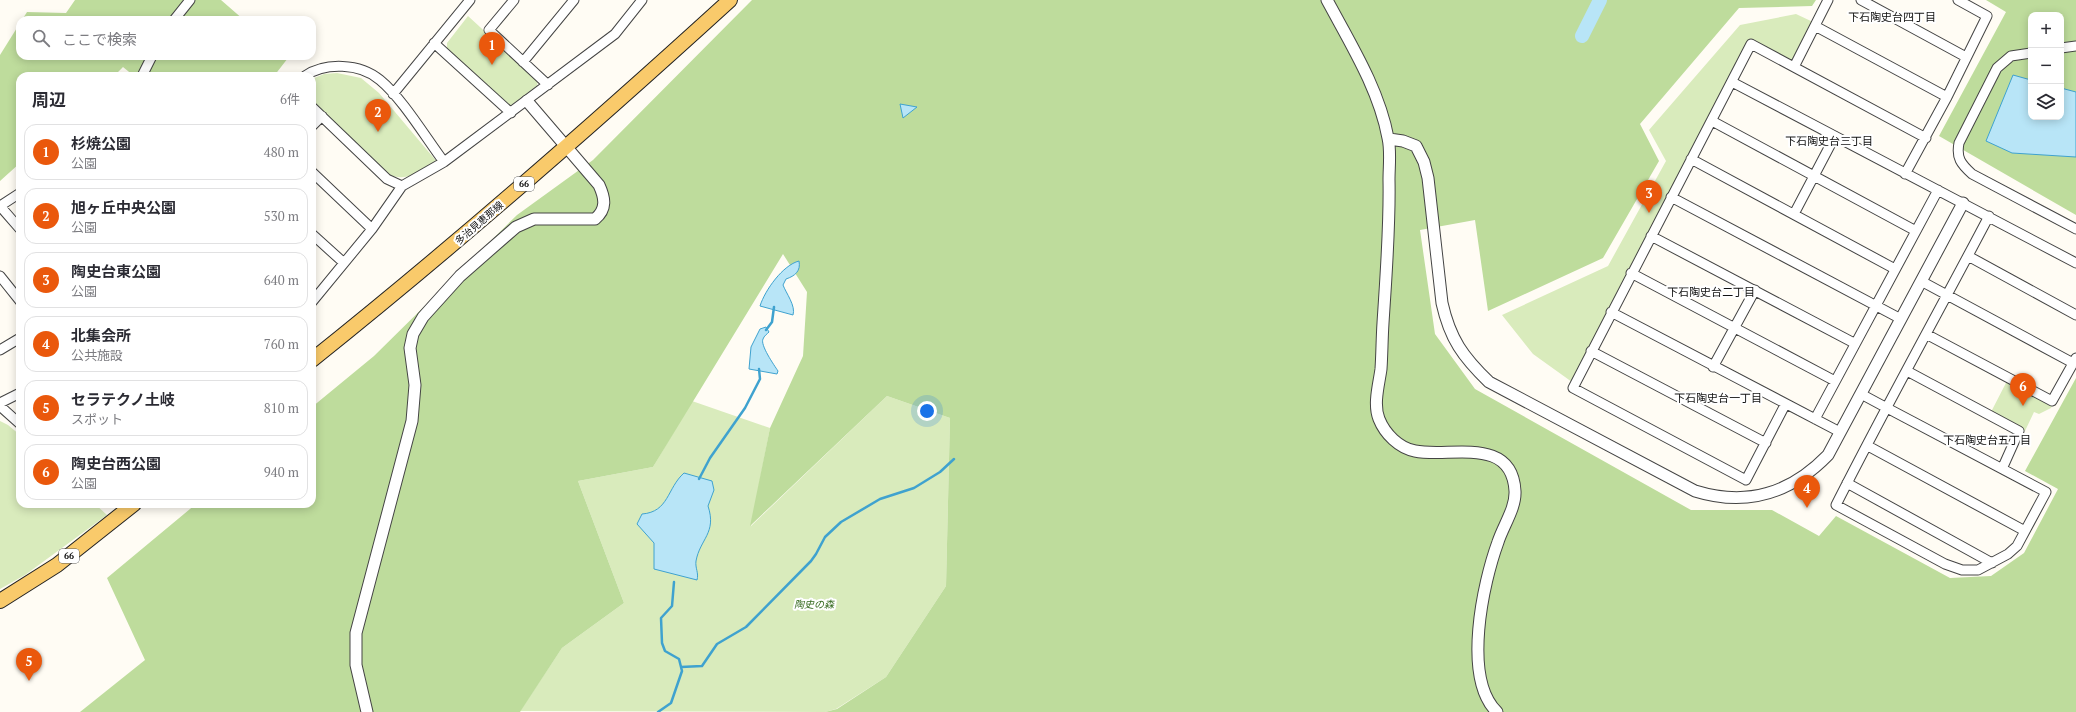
<!DOCTYPE html>
<html lang="ja">
<head>
<meta charset="utf-8">
<style>
  body { margin:0; font-family:"PT Serif","Noto Sans JP",serif; background:#f2f2f3; color:#2b2b33 }
  .controls { position:absolute; right:12px; top:12px; display:grid; overflow:hidden; border-radius:8px; box-shadow:0 2px 10px #0003 }
  .controls button { width:36px; height:36px; display:grid; place-items:center; padding:0; border:0; border-bottom:1px solid #e1e1e2; background:#fff; color:#2b2b33; font:20px sans-serif }
  .you { position:absolute; left:927px; top:411px; width:14px; height:14px; margin:-10px; border:3px solid #fff; border-radius:50%; background:#1a73e8; box-shadow:0 0 0 6px #1a73e833 }
  .badge { display:grid; place-items:center; width:26px; height:26px; border-radius:50%; background:#ea580c; color:#fff; font-size:13px; font-weight:700 }
  .pin { position:absolute; translate:-50% -33px; filter:drop-shadow(0 1px 2px #0008) }
  .pin::after { content:''; position:absolute; top:21px; width:14px; height:12px; background:inherit; clip-path:polygon(0 0,100% 0,50% 100%) }
  .list { margin:0; padding:0; list-style:none }
  h2 { display:flex; justify-content:space-between; align-items:center; height:52px; margin:0; padding:0 16px; font-size:17px }
  h2 small { font-size:13px; font-weight:400; color:#7c7c81 }
  .list li { display:grid; grid-template-columns:26px 1fr auto; gap:12px; align-items:center; box-sizing:border-box; height:56px; margin:0 8px 8px; padding:0 8px; border:1px solid #e1e1e2; border-radius:12px }
  .list b { display:block; font-size:15px; white-space:nowrap }
  .list p { margin:0; font-size:13px; white-space:nowrap; color:#7c7c81 }
  .list em { font-size:13px; font-style:normal; color:#7c7c81 }
  .icon { flex:none; width:22px; height:22px; fill:none; stroke:currentColor; stroke-width:2; stroke-linecap:round; stroke-linejoin:round }
  .map { position:relative; flex:none; width:2076px; height:712px; overflow:hidden }
  .search { position:absolute; background:#fff; box-shadow:0 2px 10px #0003; left:16px; top:16px; width:300px; height:44px; display:flex; align-items:center; gap:10px; box-sizing:border-box; padding:0 14px; border-radius:12px; color:#7c7c81; font-size:15px }
  .panel { position:absolute; background:#fff; box-shadow:0 2px 10px #0003; left:16px; top:72px; width:300px; height:436px; border-radius:12px }
  .map>svg:first-child { display:block }
  .green { fill:#d9ebbc }
  .forest { fill:#bedc9c; fill-rule:evenodd }
  .water { fill:#b8e5f7; stroke:#3fa2cf }
  .lines { fill:none; stroke-linecap:round; stroke-linejoin:round }
  .stream { stroke:#3fa2cf; stroke-width:2.5 }
  .river { stroke:#b8e5f7; stroke-width:14 }
  .minor-casing { stroke:#444; stroke-width:11 }
  .tertiary-casing { stroke:#444; stroke-width:13 }
  .primary-casing { stroke:#222; stroke-width:16 }
  .minor { stroke:#fff; stroke-width:9 }
  .tertiary { stroke:#fff; stroke-width:11 }
  .primary { stroke:#f9ca6b; stroke-width:14 }
  .labels { text-anchor:middle; dominant-baseline:central; stroke-width:4; stroke-linejoin:round; paint-order:stroke }
  .shield { fill:#fff; stroke:#585858; stroke-width:1 }
  .shield-label { font-size:9px; font-weight:bold; fill:#111 }
  .street-label { font-size:10px; fill:#111; stroke:#fff }
  .park-label { font-size:10px; font-style:italic; fill:#356a1f; stroke:#fff }
  .neighbourhood-label { font-size:11px; fill:#111; stroke:#fff }
</style>
</head>
<body>
<div class="map">
<svg width="2076" height="712" viewBox="0 0 2076 712">
  <rect width="100%" height="100%" fill="#fffcf4"/>
  <path class="green" d="M 1796,14 L 1813,22 L 1793,62 L 1751,40 L 1572,382 L 1533,354 L 1502,315 L 1608,266 L 1666,161 L 1649,130 L 1740,25 Z
    M 468,16 L 538,80 L 537,86 L 510,106 L 447,50 L 447,43 Z
    M 337,73 L 361,78 L 379,93 L 438,163 C 422,171 406,183 388,174 L 312,102 L 312,79 L 324,74 Z
    M 2008,379 L 2053,404 L 2051,408 L 2039,414 L 2034,412 L 2025,431 L 1991,412 Z
    M 887,396 L 950,418 L 946,586 L 886,677 L 836,709 L 825,712 L 520,711 L 562,648 L 624,603 L 578,481 L 653,467 L 692,401 L 770,428 L 751,526 Z
    M 0,421 L 8,425 L 20,435 L 20,504 L 95,504 L 107,515 L 25,575 L 0,589 Z"/>
  <path class="forest" d="M 75,0 L 221,0 L 244,20 L 22,20 L 27,12 L 66,13 Z
    M 752,0 L 1816,0 L 1812,6 L 1739,8 L 1640,124 L 1659,161 L 1603,258 L 1488,311 L 1475,220 L 1420,230 L 1435,334 L 1475,389 L 1691,510 L 1772,510 L 1819,536 L 1836,516 L 1950,578 L 1991,576 L 2024,553 L 2058,489 L 2025,471 L 2076,378 L 2076,712 L 825,712 L 837,709 L 886,677 L 946,586 L 950,418 L 887,396 L 750,526 L 770,428 L 803,356 L 807,292 L 783,254 L 653,467 L 578,481 L 624,603 L 562,648 L 520,712 L 80,712 L 145,660 L 107,578 L 196,504 L 312,504 L 312,407 L 374,356 L 517,215 L 593,160 Z
    M 1986,0 L 2076,0 L 2076,215 L 1939,136 L 2006,12 ZM 2031,15 L 2061,15 L 2061,117 L 2031,117 Z
    M 20,23 L 20,56 L 285,56 L 288,58 L 274,76 L 134,76 L 123,67 L 114,76 L 20,76 L 20,163 L 0,181 L 0,55 Z"/>
  <path class="water" d="M 2013,75 L 2031,80 L 2031,117 L 2061,117 L 2061,88 L 2076,92 L 2076,157 L 2012,153 L 1986,141 Z
    M 900,104 L 917,107 L 903,118 Z
    M 799,261 C 801,271 795,276 786,279 L 783,285 C 786,293 796,306 793,315 L 760,306 C 765,290 783,265 799,261 Z
    M 766,327 L 769,332 C 767,334 764,336 763,339 C 760,345 774,365 778,371 L 777,374 L 749,369 L 751,347 L 760,329 Z
    M 684,473 L 712,481 L 714,490 L 708,506 C 717,533 700,539 696,561 C 695,568 699,573 697,580 L 654,569 L 654,543 L 637,524 L 642,514 C 669,512 667,488 684,473 Z"/>
  <g class="lines">
    <path class="stream" d="M 766,330 L 772,322 L 774,307
      M 699,479 L 710,458 L 745,408 L 760,379 L 759,369
      M 681,667 L 702,666 L 717,644 L 746,627 L 811,561 L 816,554 L 825,537 L 841,522 L 880,499 L 914,488 L 940,472 L 954,459
      M 658,712 L 671,703 L 682,671 L 679,659 L 665,651 L 662,643 L 661,618 L 672,606 L 674,582"/>
    <path class="river" d="M 1582,36 L 1600,0"/>
    <g class="minor-casing">
      <path id="minor" d="M 514,0 L 489,30 L 548,85
        M 1861,0 L 1966,57
        M 174,20 L 190,0
        M 1815,26 L 1947,97 L 1905,174
        M 434,43 L 511,113
        M 2061,48 L 2076,46
        M 2031,53 L 2011,56 L 1997,68 L 1959,143 C 1956,158 1961,164 1972,174 L 2076,229
        M 523,62 L 574,0
        M 1794,67 L 1828,0
        M 142,76 L 152,56
        M 305,76 C 325,62 360,63 380,80 C 402,98 426,138 444,162
        M 1732,82 L 2076,263
        M 393,94 L 470,0
        M 1947,97 L 1987,16 L 1958,0
        M 312,107 L 387,179 L 402,186
        M 1712,121 L 1916,231
        M 312,126 L 322,116
        M 1691,159 L 1895,269
        M 312,172 L 372,229
        M 1671,197 L 1901,319
        M 0,206 L 20,229
        M 0,206 L 20,193
        M 1794,214 L 1835,136
        M 312,234 L 344,263
        M 1651,236 L 1854,343
        M 1968,256 L 2076,315
        M 1631,273 L 1835,381
        M 0,276 L 20,301
        M 1921,281 L 2073,363
        M 312,302 L 372,229 L 402,186 L 444,162 L 615,34 L 642,0
        M 1611,312 L 1840,432
        M 1926,334 L 2052,401 L 2076,358
        M 0,350 L 20,338
        M 1591,351 L 1766,443
        M 1713,367 L 1755,290
        M 1907,371 L 2019,431 L 2002,469
        M 1861,394 L 1887,408 L 2046,492 L 2017,546 L 2008,554 L 1978,570 L 1962,570 L 1945,564 L 1836,505 C 1885,408 1938,313 1989,216
        M 0,403 L 20,393
        M 1785,405 L 1746,480 L 1573,388 L 1751,44 L 1926,138
        M 0,406 L 20,424
        M 1815,419 L 1938,190
        M 1868,446 L 2025,531
        M 1847,483 L 1992,563"/>
    </g>
    <g class="tertiary-casing">
      <path id="tertiary" d="M 1327,0 C 1350,43 1379,89 1388,138 C 1391,151 1389,166 1389,180 C 1390,227 1386,275 1383,323 C 1382,338 1382,354 1381,369 C 1379,384 1373,404 1379,419 C 1385,434 1399,448 1415,451 C 1449,458 1512,435 1515,491 C 1516,508 1503,526 1498,542 C 1483,583 1462,678 1497,712
        M 1389,139 L 1403,141 L 1416,146 L 1424,162 L 1428,178 L 1442,303 C 1450,339 1463,357 1489,382 L 1695,491 C 1747,507 1790,494 1828,455 L 1963,203
        M 367,712 L 356,665 L 356,633 L 412,421 L 415,385 L 410,348 L 413,334 L 423,317 L 460,276 L 516,227 L 534,219 L 595,219 C 607,209 605,198 599,185 L 527,101"/>
    </g>
    <g class="primary-casing">
      <path id="primary" d="M 312,360 C 456,245 594,124 730,0
        M 0,601 L 57,565 L 134,504"/>
    </g>
    <use href="#minor" class="minor"/>
    <use href="#tertiary" class="tertiary"/>
    <use href="#primary" class="primary"/>
  </g>
  <g class="labels">
    <g class="shield">
      <rect x="514" y="177" width="20" height="14" rx="3"/>
      <rect x="59" y="549" width="20" height="14" rx="3"/>
    </g>
    <g class="shield-label">
      <text x="524" y="184">66</text>
      <text x="69" y="556">66</text>
    </g>
    <g class="street-label">
      <text transform="translate(479 223) rotate(-41)">多治見恵那線</text>
    </g>
    <g class="park-label">
      <text x="814" y="604">陶史の森</text>
    </g>
    <g class="neighbourhood-label">
      <text x="1892" y="17">下石陶史台四丁目</text>
      <text x="1829" y="141">下石陶史台三丁目</text>
      <text x="1711" y="292">下石陶史台二丁目</text>
      <text x="1718" y="398">下石陶史台一丁目</text>
      <text x="1987" y="440">下石陶史台五丁目</text>
    </g>
  </g>
</svg>
<div class="controls">
<button>+</button>
<button>−</button>
<button><svg class="icon" aria-label="layers" viewBox="0 0 24 24"><path d="M12 4l9 5-9 5-9-5zM3 14l9 5 9-5"/></svg></button>
</div>
<div class="you"></div>
<div class="pin badge" style="left:492px;top:65px">1</div>
<div class="pin badge" style="left:378px;top:132px">2</div>
<div class="pin badge" style="left:1649px;top:213px">3</div>
<div class="pin badge" style="left:1807px;top:508px">4</div>
<div class="pin badge" style="left:29px;top:681px">5</div>
<div class="pin badge" style="left:2023px;top:406px">6</div>
<div class="search"><svg class="icon" aria-label="search" viewBox="0 0 24 24"><circle cx="10" cy="10" r="6"/><path d="M15 15l6 6"/></svg>ここで検索</div>
<section class="panel">
<h2>周辺<small>6件</small></h2>
<ul class="list">
<li><span class="badge">1</span><div><b>杉焼公園</b><p>公園</p></div><em>480 m</em></li>
<li><span class="badge">2</span><div><b>旭ヶ丘中央公園</b><p>公園</p></div><em>530 m</em></li>
<li><span class="badge">3</span><div><b>陶史台東公園</b><p>公園</p></div><em>640 m</em></li>
<li><span class="badge">4</span><div><b>北集会所</b><p>公共施設</p></div><em>760 m</em></li>
<li><span class="badge">5</span><div><b>セラテクノ土岐</b><p>スポット</p></div><em>810 m</em></li>
<li><span class="badge">6</span><div><b>陶史台西公園</b><p>公園</p></div><em>940 m</em></li>
</ul>
</section>
</div>
</body>
</html>
